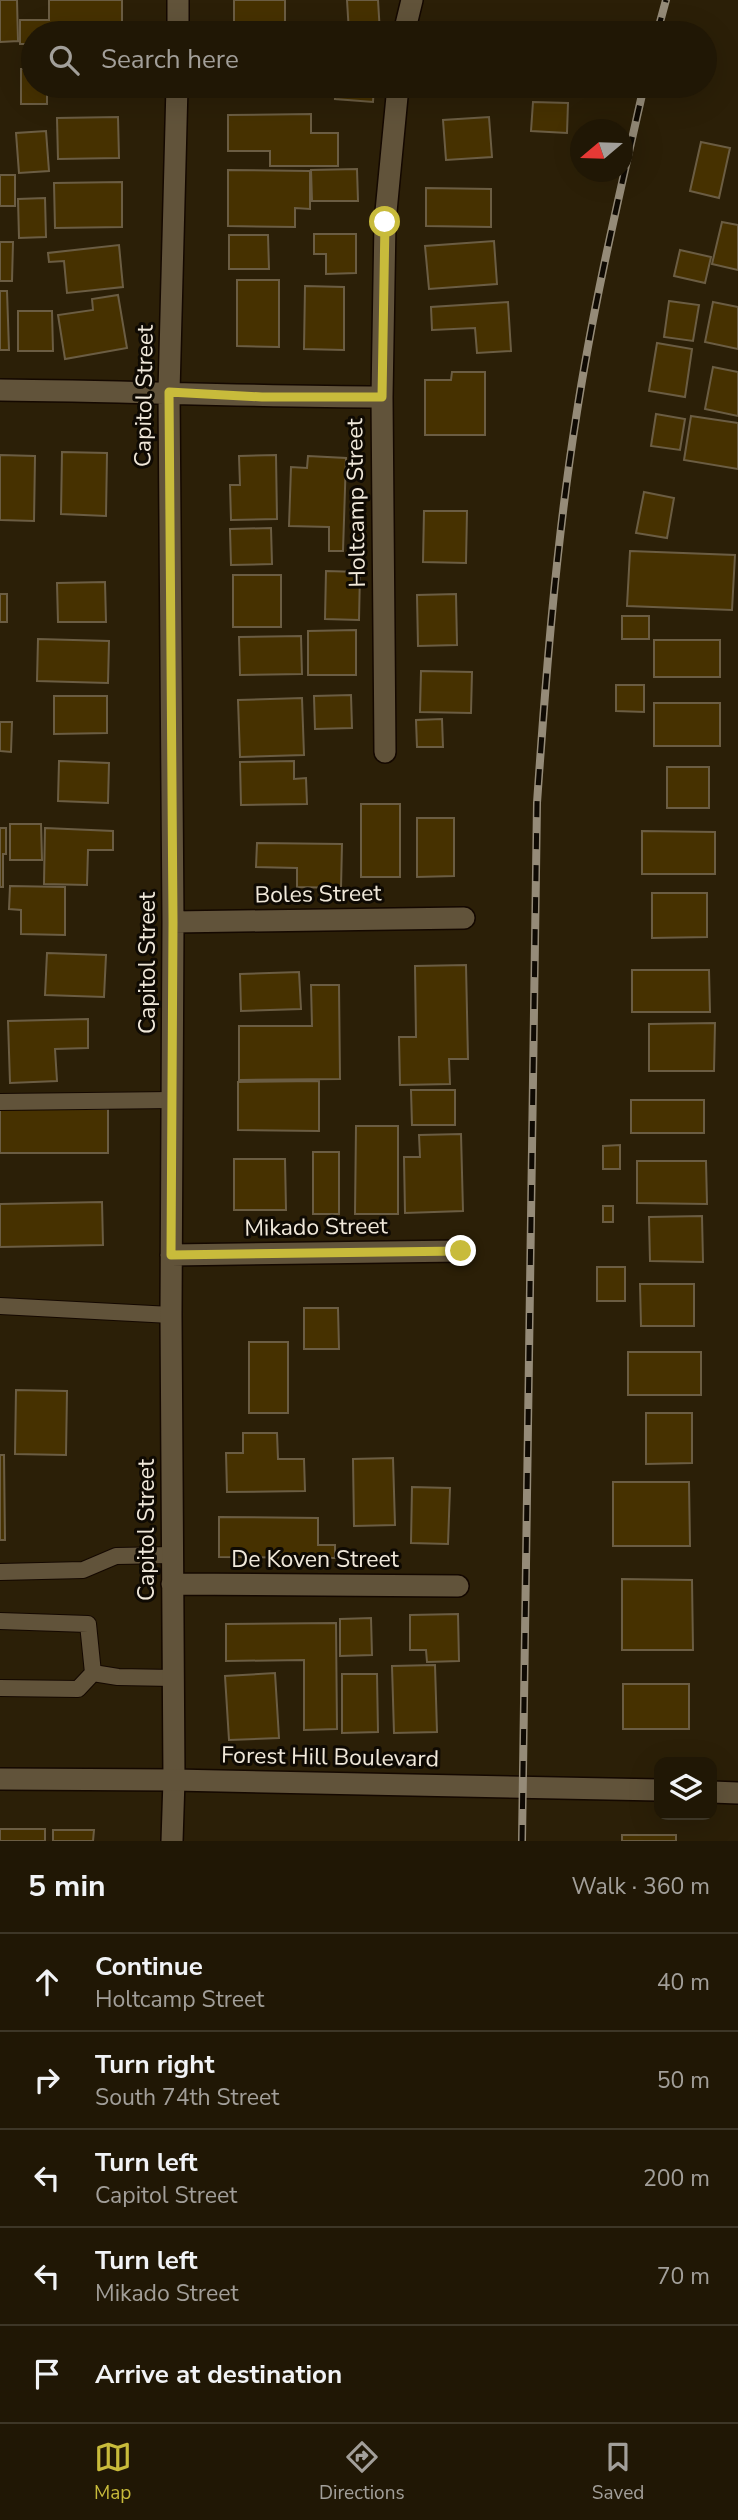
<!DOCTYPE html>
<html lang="en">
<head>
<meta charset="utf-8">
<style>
  body { margin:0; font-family:"Nunito Sans",sans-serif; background:#2d2413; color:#f1f3f6 }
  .controls { position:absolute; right:21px; bottom:21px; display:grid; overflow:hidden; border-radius:14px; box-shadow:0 7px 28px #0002 }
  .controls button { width:63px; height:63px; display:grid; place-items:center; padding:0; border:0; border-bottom:2px solid #3d3627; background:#201705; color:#f1f3f6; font:35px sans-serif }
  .compass { position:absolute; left:570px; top:119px; width:63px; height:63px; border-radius:50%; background:#201705; box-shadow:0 7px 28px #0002; rotate:251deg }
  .stop { position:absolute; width:21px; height:21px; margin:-16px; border:5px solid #c8bb3b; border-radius:50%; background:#fff }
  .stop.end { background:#c8bb3b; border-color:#fff; box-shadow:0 2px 7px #0008 }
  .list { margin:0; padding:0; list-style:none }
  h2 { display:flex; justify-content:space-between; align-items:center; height:91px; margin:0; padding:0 28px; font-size:30px }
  h2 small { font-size:23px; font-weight:400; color:#a29f9a }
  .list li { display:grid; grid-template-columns:46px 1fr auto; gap:21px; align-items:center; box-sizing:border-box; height:98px; padding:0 28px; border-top:2px solid #3d3627 }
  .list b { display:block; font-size:26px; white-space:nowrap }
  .list p { margin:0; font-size:23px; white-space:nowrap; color:#a29f9a }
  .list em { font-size:23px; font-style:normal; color:#a29f9a }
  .icon { flex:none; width:38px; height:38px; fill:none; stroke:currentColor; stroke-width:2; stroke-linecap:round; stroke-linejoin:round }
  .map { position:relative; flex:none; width:738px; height:1841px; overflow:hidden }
  .search { position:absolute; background:#201705; box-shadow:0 7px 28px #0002; left:21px; right:21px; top:21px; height:77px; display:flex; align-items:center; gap:18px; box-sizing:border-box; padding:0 24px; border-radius:38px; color:#a29f9a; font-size:26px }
  .sheet { height:581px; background:#201705 }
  nav { display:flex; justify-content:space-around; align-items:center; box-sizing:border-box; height:98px; border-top:2px solid #3d3627; background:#201705; font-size:19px; color:#a29f9a }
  nav a { display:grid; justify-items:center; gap:4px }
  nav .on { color:#c8bb3b }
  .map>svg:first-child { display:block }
  .building { fill:#463100; stroke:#6b5d43; stroke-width:2 }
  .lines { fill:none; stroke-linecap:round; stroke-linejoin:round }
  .service-casing { stroke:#140800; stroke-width:18 }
  .minor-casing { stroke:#140800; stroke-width:24 }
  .tertiary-casing { stroke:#140800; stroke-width:24 }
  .service { stroke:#61533a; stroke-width:16 }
  .minor { stroke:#61533a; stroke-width:21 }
  .tertiary { stroke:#61533a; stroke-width:21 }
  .rail-casing { stroke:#958b78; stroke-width:8 }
  .rail { stroke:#0f0a03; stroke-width:5; stroke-dasharray:16; stroke-linecap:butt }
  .route { stroke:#c8bb3b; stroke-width:9 }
  .labels { text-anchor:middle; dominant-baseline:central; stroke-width:6; stroke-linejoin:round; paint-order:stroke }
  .street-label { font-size:23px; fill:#f0e8da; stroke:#0f0a03 }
</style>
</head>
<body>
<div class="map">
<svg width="738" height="1841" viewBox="0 0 738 1841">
  <rect width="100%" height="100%" fill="#2b1f07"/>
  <path class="building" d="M 0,0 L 17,0 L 18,41 L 0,42 Z
    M 49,0 L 122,0 L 122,33 L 33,33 L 33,44 L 20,44 L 20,20 L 49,20 Z
    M 234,0 L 285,0 L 285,24 L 234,25 Z
    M 347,0 L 378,0 L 380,33 L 349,33 Z
    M 21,69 L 33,69 L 33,86 L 47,86 L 47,104 L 21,104 Z
    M 50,86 L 118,86 L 118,92 L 51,95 Z
    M 228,86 L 299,86 L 299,91 L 229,93 Z
    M 336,86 L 374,86 L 373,102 L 335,99 Z
    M 446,86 L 503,86 L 504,91 L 446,94 Z
    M 533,102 L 568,103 L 567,133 L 531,131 Z
    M 311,114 L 311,133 L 338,133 L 338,166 L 270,166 L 270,151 L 228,151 L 228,115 Z
    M 118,117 L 119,158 L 58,159 L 57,118 Z
    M 489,117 L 492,157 L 446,160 L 443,120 Z
    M 46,131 L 49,171 L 19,173 L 16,133 Z
    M 701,142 L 730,148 L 719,198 L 690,191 Z
    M 357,169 L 358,201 L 312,201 L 311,170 Z
    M 228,170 L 310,171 L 310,209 L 295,208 L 295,227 L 228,226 Z
    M 0,175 L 15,175 L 15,206 L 0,206 Z
    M 122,182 L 122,227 L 55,228 L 54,183 Z
    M 426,188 L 491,189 L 491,227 L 426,226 Z
    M 45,198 L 46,237 L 19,238 L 18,199 Z
    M 722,222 L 738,225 L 738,270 L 712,264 Z
    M 314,234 L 356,234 L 356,273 L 326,274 L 326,254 L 314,254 Z
    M 229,235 L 268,235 L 269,269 L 229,269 Z
    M 494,241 L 497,284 L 429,289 L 425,246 Z
    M 0,242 L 13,242 L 12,281 L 0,281 Z
    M 119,245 L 123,287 L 67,293 L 64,261 L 49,262 L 48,253 Z
    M 680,250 L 711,257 L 705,283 L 674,276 Z
    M 237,280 L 279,280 L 279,347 L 237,346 Z
    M 305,286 L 344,287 L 344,350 L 304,349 Z
    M 0,291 L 7,291 L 9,350 L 0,350 Z
    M 118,295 L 127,348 L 65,359 L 58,315 L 93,310 L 92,299 Z
    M 669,301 L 699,305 L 693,341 L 664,337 Z
    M 508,302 L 511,351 L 477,353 L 475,328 L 432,330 L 431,307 Z
    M 713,302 L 738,307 L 738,349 L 705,342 Z
    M 18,311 L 52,311 L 53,351 L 18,351 Z
    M 657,343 L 692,349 L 685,397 L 649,391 Z
    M 713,367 L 738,372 L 738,416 L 705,409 Z
    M 452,372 L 485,372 L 485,435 L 425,435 L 425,380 L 451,380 Z
    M 656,414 L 685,419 L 680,450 L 651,446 Z
    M 691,416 L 738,423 L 738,469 L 684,460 Z
    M 62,452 L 107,453 L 106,516 L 61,514 Z
    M 0,455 L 35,456 L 34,521 L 0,520 Z
    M 276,455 L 277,519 L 231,520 L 230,485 L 240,485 L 239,456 Z
    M 308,456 L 346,458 L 343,551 L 329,551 L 329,527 L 289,526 L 291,467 L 307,468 Z
    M 644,492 L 674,498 L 667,538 L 636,533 Z
    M 424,511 L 467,511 L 466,563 L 423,562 Z
    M 271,528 L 272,564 L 231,565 L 230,529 Z
    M 630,551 L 735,555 L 732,610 L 627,606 Z
    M 326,571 L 360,572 L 359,620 L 325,619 Z
    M 233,575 L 281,575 L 281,627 L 233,627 Z
    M 105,582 L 106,622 L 58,622 L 57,583 Z
    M 0,594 L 7,594 L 7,622 L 0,622 Z
    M 456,594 L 457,645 L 418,646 L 417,595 Z
    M 622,616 L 649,616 L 649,639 L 622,639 Z
    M 356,630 L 356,675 L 308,675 L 308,631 Z
    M 301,636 L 302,674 L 240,675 L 239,637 Z
    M 38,639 L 109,641 L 108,683 L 37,681 Z
    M 654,640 L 720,640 L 720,677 L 654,677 Z
    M 421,671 L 472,672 L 471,713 L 420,712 Z
    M 616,685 L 644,685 L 644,712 L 616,711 Z
    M 351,695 L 352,728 L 315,729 L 314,696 Z
    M 54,696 L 107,696 L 107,733 L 54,734 Z
    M 302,698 L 304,755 L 240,757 L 238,700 Z
    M 654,703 L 720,703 L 720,746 L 654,746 Z
    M 442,719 L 443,747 L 417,747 L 416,720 Z
    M 0,722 L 12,722 L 11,752 L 0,751 Z
    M 59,761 L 109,763 L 108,803 L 58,801 Z
    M 294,761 L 294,779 L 306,778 L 307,804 L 241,805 L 240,762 Z
    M 667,767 L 709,767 L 709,808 L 667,808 Z
    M 361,804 L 400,804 L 400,877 L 361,877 Z
    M 417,818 L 454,818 L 454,876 L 417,877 Z
    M 10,824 L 41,824 L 42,860 L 10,860 Z
    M 0,828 L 6,828 L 6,854 L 3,854 L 3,887 L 0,887 Z
    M 45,828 L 113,831 L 113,850 L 88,850 L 87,885 L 44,884 Z
    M 642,831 L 715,832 L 715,874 L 642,874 Z
    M 257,843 L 342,844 L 341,888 L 297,887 L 297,868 L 256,867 Z
    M 10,886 L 65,887 L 65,935 L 21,934 L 21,910 L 9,909 Z
    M 652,893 L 707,893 L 707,937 L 652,938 Z
    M 47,953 L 106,955 L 104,997 L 45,995 Z
    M 466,965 L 468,1059 L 449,1059 L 450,1084 L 400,1085 L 399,1037 L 416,1037 L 415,966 Z
    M 632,970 L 709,970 L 710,1012 L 632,1012 Z
    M 299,972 L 301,1009 L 241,1011 L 240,974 Z
    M 311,985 L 339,985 L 340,1079 L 239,1080 L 239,1026 L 312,1026 Z
    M 88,1019 L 88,1048 L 55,1049 L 57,1081 L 10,1083 L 8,1021 Z
    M 715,1023 L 714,1071 L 649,1071 L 649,1024 Z
    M 319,1081 L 319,1131 L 238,1130 L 238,1082 Z
    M 411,1090 L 455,1090 L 455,1125 L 412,1125 Z
    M 631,1100 L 704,1100 L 704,1133 L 631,1133 Z
    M 0,1109 L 108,1109 L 108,1153 L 0,1153 Z
    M 356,1126 L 398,1126 L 398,1214 L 355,1214 Z
    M 461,1134 L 463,1211 L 405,1213 L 404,1157 L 420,1157 L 419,1135 Z
    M 620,1145 L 620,1169 L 603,1169 L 603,1146 Z
    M 313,1152 L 339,1152 L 339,1214 L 313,1214 Z
    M 234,1159 L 285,1159 L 286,1210 L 234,1210 Z
    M 637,1161 L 706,1161 L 707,1204 L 637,1203 Z
    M 102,1202 L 103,1245 L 0,1247 L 0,1204 Z
    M 603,1206 L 613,1206 L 613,1222 L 603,1222 Z
    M 702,1216 L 703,1262 L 650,1261 L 649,1217 Z
    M 597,1267 L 625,1267 L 625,1301 L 597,1301 Z
    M 640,1284 L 694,1284 L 694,1326 L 641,1326 Z
    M 304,1308 L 338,1308 L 339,1349 L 304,1349 Z
    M 249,1342 L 288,1342 L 288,1413 L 249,1413 Z
    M 628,1352 L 701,1352 L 701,1395 L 628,1395 Z
    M 16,1390 L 67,1391 L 66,1455 L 15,1454 Z
    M 646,1413 L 692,1413 L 692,1463 L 646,1464 Z
    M 243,1433 L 277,1433 L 278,1459 L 304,1459 L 305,1491 L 227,1492 L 226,1453 L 243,1453 Z
    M 0,1455 L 4,1455 L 5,1540 L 0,1540 Z
    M 393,1458 L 395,1525 L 354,1526 L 353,1459 Z
    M 613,1482 L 689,1482 L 690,1546 L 613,1546 Z
    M 412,1487 L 450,1488 L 448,1544 L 411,1543 Z
    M 219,1517 L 318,1518 L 318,1545 L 335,1545 L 335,1558 L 219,1557 Z
    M 622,1579 L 692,1580 L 693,1650 L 622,1650 Z
    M 458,1614 L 459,1661 L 427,1662 L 426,1650 L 410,1650 L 410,1615 Z
    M 371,1618 L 372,1655 L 340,1656 L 340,1619 Z
    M 336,1623 L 337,1729 L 304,1730 L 304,1660 L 226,1661 L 226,1624 Z
    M 435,1665 L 437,1732 L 394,1733 L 392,1666 Z
    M 275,1673 L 279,1738 L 229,1740 L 225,1676 Z
    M 342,1674 L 377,1674 L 378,1732 L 342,1733 Z
    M 623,1684 L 689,1684 L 689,1729 L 623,1729 Z
    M 0,1829 L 45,1829 L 45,1841 L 0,1841 Z
    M 53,1830 L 94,1830 L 93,1841 L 53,1841 Z
    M 622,1835 L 676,1835 L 676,1841 L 622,1841 Z"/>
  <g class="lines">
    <g class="service-casing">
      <path id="service" d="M 0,1102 L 172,1100
        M 0,1306 L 171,1315
        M 0,1572 L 83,1570 L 116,1556 L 172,1555
        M 0,1621 L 88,1624 L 93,1673 L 118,1677 L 173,1678
        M 0,1688 L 78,1689 L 93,1673"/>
    </g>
    <g class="minor-casing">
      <path id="minor" d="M 178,33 L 178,0
        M 404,33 L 412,0
        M 0,390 C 127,391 254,397 382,397
        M 385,752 L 382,397 L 385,222 L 398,86
        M 173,922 L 464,918
        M 171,1255 L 461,1251
        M 172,1584 L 458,1586
        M 172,1841 L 174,1780 L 171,1315 L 173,922 L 169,392 L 177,86"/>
    </g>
    <g class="tertiary-casing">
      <path id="tertiary" d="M 0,1779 L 174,1780 L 659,1790
        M 712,1792 L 738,1793"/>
    </g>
    <use href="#service" class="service"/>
    <use href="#minor" class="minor"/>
    <use href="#tertiary" class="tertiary"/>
    <g class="rail-casing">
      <path id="rail" d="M 657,33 L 666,0
        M 522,1841 L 537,803 C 546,674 556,545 576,418 C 593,306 619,196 644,86"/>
    </g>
    <use href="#rail" class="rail"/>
  </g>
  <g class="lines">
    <path class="route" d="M 385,222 L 382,397 L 262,397 L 169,392 L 173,922 L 171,1255 L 461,1251"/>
  </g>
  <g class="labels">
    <g class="street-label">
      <text transform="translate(144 396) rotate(-89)">Capitol Street</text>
      <text transform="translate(356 503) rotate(-91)">Holtcamp Street</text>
      <text transform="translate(318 894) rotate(-1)">Boles Street</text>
      <text transform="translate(147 963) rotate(-90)">Capitol Street</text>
      <text transform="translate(316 1227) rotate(-1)">Mikado Street</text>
      <text transform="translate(146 1530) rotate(-90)">Capitol Street</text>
      <text x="315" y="1559">De Koven Street</text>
      <text transform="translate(330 1757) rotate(1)">Forest Hill Boulevard</text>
    </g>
  </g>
</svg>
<div class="controls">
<button><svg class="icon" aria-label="layers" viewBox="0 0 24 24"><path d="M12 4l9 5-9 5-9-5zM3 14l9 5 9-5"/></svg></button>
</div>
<svg class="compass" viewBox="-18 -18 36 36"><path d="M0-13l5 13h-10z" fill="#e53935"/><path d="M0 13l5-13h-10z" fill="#a29f9a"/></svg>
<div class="stop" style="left:385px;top:222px"></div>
<div class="stop end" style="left:461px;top:1251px"></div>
<div class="search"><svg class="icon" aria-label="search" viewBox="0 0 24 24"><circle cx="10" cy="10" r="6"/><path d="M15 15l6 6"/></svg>Search here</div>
</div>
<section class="sheet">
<h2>5 min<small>Walk · 360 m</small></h2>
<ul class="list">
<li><svg class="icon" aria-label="ahead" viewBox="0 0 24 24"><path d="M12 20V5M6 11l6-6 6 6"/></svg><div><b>Continue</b><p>Holtcamp Street</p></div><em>40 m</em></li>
<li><svg class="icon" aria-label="right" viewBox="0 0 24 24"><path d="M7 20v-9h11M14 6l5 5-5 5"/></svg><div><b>Turn right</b><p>South 74th Street</p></div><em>50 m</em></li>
<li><svg class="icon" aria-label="left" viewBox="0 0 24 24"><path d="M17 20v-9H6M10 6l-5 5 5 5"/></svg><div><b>Turn left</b><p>Capitol Street</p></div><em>200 m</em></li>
<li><svg class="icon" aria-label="left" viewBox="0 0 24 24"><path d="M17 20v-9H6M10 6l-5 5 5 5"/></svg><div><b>Turn left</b><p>Mikado Street</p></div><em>70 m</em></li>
<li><svg class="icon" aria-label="arrive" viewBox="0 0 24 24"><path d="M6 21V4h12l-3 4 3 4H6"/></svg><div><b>Arrive at destination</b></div></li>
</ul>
</section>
<nav>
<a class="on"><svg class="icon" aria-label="map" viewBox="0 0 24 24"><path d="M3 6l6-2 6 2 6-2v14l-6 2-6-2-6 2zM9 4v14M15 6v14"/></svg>Map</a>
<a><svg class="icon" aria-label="directions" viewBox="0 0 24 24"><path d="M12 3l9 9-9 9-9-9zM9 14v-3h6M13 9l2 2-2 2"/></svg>Directions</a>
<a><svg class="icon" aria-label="saved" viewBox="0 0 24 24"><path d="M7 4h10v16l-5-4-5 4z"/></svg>Saved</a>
</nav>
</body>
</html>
